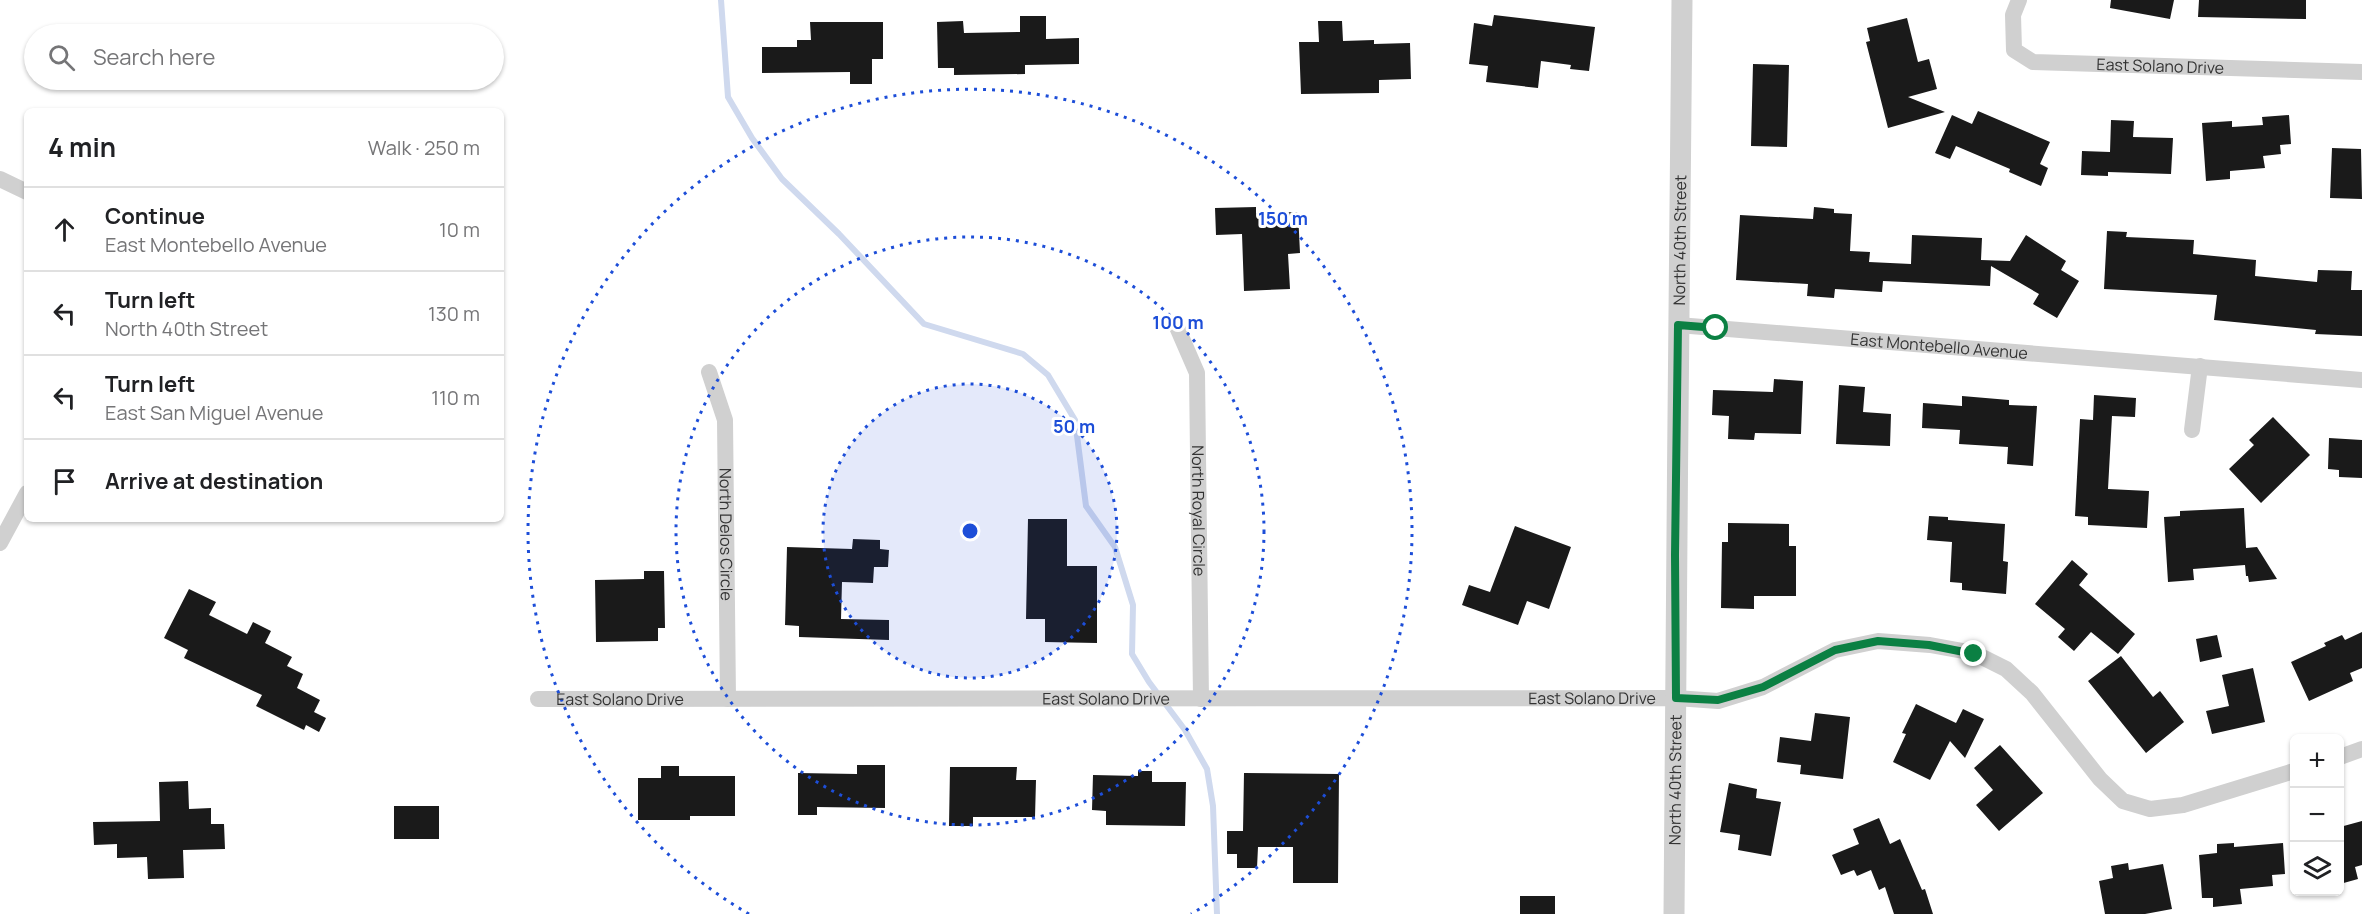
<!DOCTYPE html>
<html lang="en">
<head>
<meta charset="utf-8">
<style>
  body { margin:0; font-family:Manrope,sans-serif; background:#f2f2f2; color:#202124 }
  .controls { position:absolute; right:18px; bottom:18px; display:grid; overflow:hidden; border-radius:9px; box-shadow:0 2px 4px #0004 }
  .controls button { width:54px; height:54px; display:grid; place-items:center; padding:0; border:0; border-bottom:2px solid #e0e0e0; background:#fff; color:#202124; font:30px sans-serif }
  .stop { position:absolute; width:18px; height:18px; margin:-14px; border:4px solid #0b8043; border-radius:50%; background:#fff }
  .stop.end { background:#0b8043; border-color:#fff; box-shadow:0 2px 6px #0008 }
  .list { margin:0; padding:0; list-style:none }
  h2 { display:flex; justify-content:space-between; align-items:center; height:78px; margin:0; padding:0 24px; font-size:26px }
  h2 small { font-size:20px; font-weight:400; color:#757577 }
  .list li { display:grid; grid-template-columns:39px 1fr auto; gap:18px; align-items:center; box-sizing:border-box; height:84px; padding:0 24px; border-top:2px solid #e0e0e0 }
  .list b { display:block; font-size:22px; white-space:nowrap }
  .list p { margin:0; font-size:20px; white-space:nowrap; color:#757577 }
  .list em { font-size:20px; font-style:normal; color:#757577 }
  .icon { flex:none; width:33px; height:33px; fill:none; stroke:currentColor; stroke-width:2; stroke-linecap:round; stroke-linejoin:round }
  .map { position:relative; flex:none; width:2362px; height:914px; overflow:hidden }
  .search { position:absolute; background:#fff; box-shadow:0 2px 4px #0004; left:24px; top:24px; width:480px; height:66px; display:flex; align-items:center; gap:15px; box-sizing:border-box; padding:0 21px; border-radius:33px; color:#757577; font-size:22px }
  .panel { position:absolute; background:#fff; box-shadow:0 2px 4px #0004; left:24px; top:108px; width:480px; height:414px; border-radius:9px }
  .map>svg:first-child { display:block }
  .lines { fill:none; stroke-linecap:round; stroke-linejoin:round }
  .stream { stroke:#cfd9ee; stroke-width:6 }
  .building { fill:#1a1a1a }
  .minor { stroke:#d0d0d0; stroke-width:16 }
  .tertiary { stroke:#d0d0d0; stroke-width:21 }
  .route { stroke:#0b8043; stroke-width:8 }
  .ring { fill:none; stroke:#1d4ed8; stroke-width:3; stroke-dasharray:3 6 }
  .labels { text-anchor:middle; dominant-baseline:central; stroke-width:6; stroke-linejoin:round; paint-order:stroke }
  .street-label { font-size:16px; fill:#333; stroke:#fff }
  .centre { fill:#1d4ed8; stroke:#fff; stroke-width:3 }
  .ring-label { font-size:18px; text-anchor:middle; font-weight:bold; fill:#1d4ed8; stroke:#fff; stroke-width:6; stroke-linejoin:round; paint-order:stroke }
</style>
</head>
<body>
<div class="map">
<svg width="2362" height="914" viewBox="0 0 2362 914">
  <rect width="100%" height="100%" fill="#fff"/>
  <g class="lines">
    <path class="stream" d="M 721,0 L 728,97 L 752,138 L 782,179 L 839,234 L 924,324 L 1023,354 L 1048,375 L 1075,420 L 1086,506 L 1115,547 L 1133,605 L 1132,654 L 1149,682 L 1185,730 L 1207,769 L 1213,806 L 1217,914"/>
  </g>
  <path class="building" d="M 2111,0 L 2174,0 L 2170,19 L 2110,8 Z
    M 2199,0 L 2306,0 L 2306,19 L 2198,17 Z
    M 1494,15 L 1595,27 L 1589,71 L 1570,69 L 1571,65 L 1541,61 L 1538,88 L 1486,82 L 1488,66 L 1469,64 L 1474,23 L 1492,26 Z
    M 1020,16 L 1046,16 L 1046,39 L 1079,38 L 1079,64 L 1025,65 L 1025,74 L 954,75 L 954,68 L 938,68 L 937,22 L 963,21 L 964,33 L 1020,32 Z
    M 1907,18 L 1918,62 L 1929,59 L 1937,89 L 1908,97 L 1945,112 L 1888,128 L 1866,42 L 1870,41 L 1867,28 Z
    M 1318,21 L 1342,21 L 1343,41 L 1374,40 L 1374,44 L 1410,43 L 1411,79 L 1379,80 L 1379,93 L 1301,94 L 1299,42 L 1319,42 Z
    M 810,22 L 883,22 L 883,59 L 872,59 L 872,84 L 850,84 L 850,72 L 762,73 L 762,47 L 797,47 L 797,40 L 811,40 Z
    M 1753,64 L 1789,65 L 1787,147 L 1751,146 Z
    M 1978,111 L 2050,142 L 2040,164 L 2048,168 L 2041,186 L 2009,172 L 2010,169 L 1956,146 L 1950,159 L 1935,153 L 1952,115 L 1972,124 Z
    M 2289,115 L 2291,144 L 2280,145 L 2281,154 L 2263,156 L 2265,168 L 2230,171 L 2230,179 L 2206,181 L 2202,123 L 2232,121 L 2232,127 L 2263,125 L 2262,117 Z
    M 2111,120 L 2134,121 L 2133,137 L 2173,138 L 2171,174 L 2108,172 L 2108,176 L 2081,175 L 2082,151 L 2110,152 Z
    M 2332,148 L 2361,149 L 2362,199 L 2330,198 Z
    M 1256,207 L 1256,213 L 1298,212 L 1300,253 L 1288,254 L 1290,289 L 1244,291 L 1242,234 L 1216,235 L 1215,208 Z
    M 1814,207 L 1834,209 L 1834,213 L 1852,214 L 1850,251 L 1870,252 L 1869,262 L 1911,264 L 1912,235 L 1982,238 L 1981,260 L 2010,261 L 2026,235 L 2066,261 L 2061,270 L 2079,281 L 2057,318 L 2033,304 L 2039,294 L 1991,266 L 1990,286 L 1883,281 L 1882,292 L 1835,289 L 1834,298 L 1807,296 L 1808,284 L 1736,280 L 1740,215 L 1813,219 Z
    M 2107,231 L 2127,232 L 2126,237 L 2194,240 L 2193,254 L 2256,260 L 2255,276 L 2317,282 L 2318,270 L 2352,271 L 2351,290 L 2362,290 L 2362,336 L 2315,334 L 2316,330 L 2214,320 L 2217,295 L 2104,289 Z
    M 1774,379 L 1803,381 L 1801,434 L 1755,433 L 1754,440 L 1728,439 L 1729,416 L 1712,415 L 1713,390 L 1773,392 Z
    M 1839,385 L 1865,387 L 1863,412 L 1891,414 L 1890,446 L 1836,444 Z
    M 2094,395 L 2136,398 L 2135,417 L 2112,416 L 2108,489 L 2149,491 L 2147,528 L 2088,525 L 2088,517 L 2075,516 L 2080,419 L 2093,420 Z
    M 1962,396 L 2009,400 L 2009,405 L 2037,406 L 2033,466 L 2007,464 L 2008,447 L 1959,444 L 1960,430 L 1922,428 L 1923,403 L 1962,406 Z
    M 2273,417 L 2310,455 L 2261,503 L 2229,469 L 2254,445 L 2249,440 Z
    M 2329,438 L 2362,440 L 2362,478 L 2339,477 L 2339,470 L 2328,469 Z
    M 2244,508 L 2246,548 L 2257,547 L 2277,579 L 2249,582 L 2248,576 L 2246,576 L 2245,565 L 2193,569 L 2194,580 L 2168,582 L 2164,517 L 2180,516 L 2180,511 Z
    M 1929,516 L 1948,517 L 1948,520 L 2005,524 L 2003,561 L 2008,562 L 2006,594 L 1962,590 L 1962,583 L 1950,582 L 1952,542 L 1927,540 Z
    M 1028,519 L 1067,519 L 1067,566 L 1097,566 L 1097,643 L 1045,642 L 1045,619 L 1026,619 Z
    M 1728,523 L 1789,524 L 1789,546 L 1796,546 L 1796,596 L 1754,596 L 1754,609 L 1721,608 L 1722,542 L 1728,542 Z
    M 1515,526 L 1571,547 L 1549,609 L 1527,601 L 1518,625 L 1462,605 L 1469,585 L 1490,592 Z
    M 853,539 L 880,540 L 880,549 L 889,550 L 888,567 L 874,567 L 873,583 L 842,582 L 841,619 L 889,620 L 889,640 L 799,637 L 799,626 L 785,625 L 787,547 L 852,549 Z
    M 2072,560 L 2088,574 L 2079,585 L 2135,634 L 2118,654 L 2091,632 L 2074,651 L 2058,637 L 2065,629 L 2035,604 Z
    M 644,571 L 664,571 L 665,628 L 658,628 L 658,641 L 596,642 L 595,580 L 644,579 Z
    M 189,589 L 216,602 L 209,615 L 247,634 L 253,622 L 271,631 L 265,643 L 292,657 L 287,666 L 303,674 L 297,688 L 320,700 L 314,712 L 326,718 L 319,732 L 306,725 L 304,730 L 256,706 L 262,695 L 184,658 L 188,650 L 164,638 Z
    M 2362,632 L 2362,668 L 2350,673 L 2353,681 L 2309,701 L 2291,662 L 2326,646 L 2324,643 L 2342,635 L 2345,640 Z
    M 2217,635 L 2222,657 L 2200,662 L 2196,639 Z
    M 2121,656 L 2153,697 L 2160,691 L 2184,722 L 2146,753 L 2088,681 Z
    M 2253,668 L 2265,722 L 2212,734 L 2206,711 L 2229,706 L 2222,675 Z
    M 1916,704 L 1956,723 L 1963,709 L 1984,719 L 1965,758 L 1950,741 L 1930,780 L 1893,762 L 1906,734 L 1902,733 Z
    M 1815,713 L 1850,717 L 1843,779 L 1800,774 L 1801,765 L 1777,762 L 1780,737 L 1811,741 Z
    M 2000,745 L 2043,793 L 1999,831 L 1976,805 L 1993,790 L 1974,768 Z
    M 857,765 L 885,765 L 885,808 L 817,807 L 817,815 L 798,815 L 798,773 L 857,774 Z
    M 661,766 L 679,766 L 679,776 L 735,776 L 735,816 L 690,816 L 690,820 L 638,820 L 638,778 L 661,778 Z
    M 950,767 L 1017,767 L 1016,780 L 1036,780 L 1035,817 L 973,817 L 973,826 L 949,826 Z
    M 1138,771 L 1152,771 L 1152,782 L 1186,782 L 1185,826 L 1106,825 L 1106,811 L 1092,810 L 1093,775 L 1138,776 Z
    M 1244,773 L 1339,774 L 1338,883 L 1293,883 L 1293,847 L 1258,847 L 1257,868 L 1237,868 L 1237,854 L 1227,854 L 1227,831 L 1243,831 Z
    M 188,781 L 189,809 L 211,808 L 211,824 L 224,824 L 225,849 L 183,850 L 184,878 L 148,879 L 147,857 L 117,858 L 117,844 L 94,845 L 93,822 L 160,821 L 159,782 Z
    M 1729,783 L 1757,789 L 1756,798 L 1781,802 L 1771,856 L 1738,850 L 1740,835 L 1720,832 Z
    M 394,806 L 439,806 L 439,839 L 394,839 Z
    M 1879,818 L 1890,844 L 1900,839 L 1922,890 L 1925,889 L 1933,914 L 1894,914 L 1885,887 L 1879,890 L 1871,870 L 1857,876 L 1854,870 L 1841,875 L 1832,855 L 1859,844 L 1853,829 Z
    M 2362,821 L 2362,865 L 2355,867 L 2358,879 L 2340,884 L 2340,827 Z
    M 2234,843 L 2234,847 L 2283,843 L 2285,874 L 2272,875 L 2273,886 L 2240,889 L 2242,904 L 2213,907 L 2213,898 L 2202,898 L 2199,855 L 2217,853 L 2217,844 Z
    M 2128,863 L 2129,870 L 2163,864 L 2172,909 L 2145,914 L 2105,914 L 2099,881 L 2113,878 L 2111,866 Z
    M 1520,896 L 1555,896 L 1555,914 L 1520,914 Z"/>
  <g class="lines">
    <g class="minor">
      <path id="s1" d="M 2019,0 L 2013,15 L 2014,50 L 2033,62 L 2362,72"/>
      <path d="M 0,179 L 27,192"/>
      <path id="s2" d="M 1678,325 L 2362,380"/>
      <path id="s3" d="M 1177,327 L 1197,373 L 1201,699"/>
      <path id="s4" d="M 709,372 L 725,420 L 728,699"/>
      <path d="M 2192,430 L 2200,366"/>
      <path d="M 0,543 L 27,493"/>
      <path id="s5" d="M 538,699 L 1676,698 L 1718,701 L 1763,687 L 1835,650 L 1878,641 L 1930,645 L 1974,653 L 2006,669 L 2032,693 L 2100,779 L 2123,801 L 2150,809 L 2183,805 L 2294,771"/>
      <path d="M 2340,757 L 2362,749"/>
    </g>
    <path class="tertiary" id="s6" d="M 1674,914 C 1676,609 1679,305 1682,0"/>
  </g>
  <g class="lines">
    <path class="route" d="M 1716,328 L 1678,325 L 1675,555 L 1676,698 L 1718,700 L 1763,687 L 1835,650 L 1878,641 L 1929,645 L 1974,654"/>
  </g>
  <circle cx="970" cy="531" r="147" fill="#1d4ed8" fill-opacity=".12"/>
  <g class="ring">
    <circle cx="970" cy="531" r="147"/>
    <circle cx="970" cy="531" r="294"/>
    <path d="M749 914A442 442 0 1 1 1191 914"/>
  </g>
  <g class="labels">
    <g class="street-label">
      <text stroke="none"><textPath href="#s1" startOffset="201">East Solano Drive</textPath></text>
      <text stroke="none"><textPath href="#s6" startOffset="674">North 40th Street</textPath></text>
      <text stroke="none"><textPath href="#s2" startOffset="262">East Montebello Avenue</textPath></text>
      <text stroke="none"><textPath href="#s3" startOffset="188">North Royal Circle</textPath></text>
      <text stroke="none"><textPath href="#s4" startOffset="165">North Delos Circle</textPath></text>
      <text stroke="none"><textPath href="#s5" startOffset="1054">East Solano Drive</textPath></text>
      <text stroke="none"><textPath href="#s5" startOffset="82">East Solano Drive</textPath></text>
      <text stroke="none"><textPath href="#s5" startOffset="568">East Solano Drive</textPath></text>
      <text stroke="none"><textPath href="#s6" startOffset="134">North 40th Street</textPath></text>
    </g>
  </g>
  <circle cx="970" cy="531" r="9" class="centre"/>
  <g class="ring-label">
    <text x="1283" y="225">150 m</text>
    <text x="1178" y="329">100 m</text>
    <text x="1074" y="433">50 m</text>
  </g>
</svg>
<div class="controls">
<button>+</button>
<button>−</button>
<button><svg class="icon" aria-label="layers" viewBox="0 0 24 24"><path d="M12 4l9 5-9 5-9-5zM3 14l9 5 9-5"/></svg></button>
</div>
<div class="stop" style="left:1716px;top:328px"></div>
<div class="stop end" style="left:1974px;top:654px"></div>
<div class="search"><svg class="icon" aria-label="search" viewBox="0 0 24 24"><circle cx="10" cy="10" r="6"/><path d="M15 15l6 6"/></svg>Search here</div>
<section class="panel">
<h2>4 min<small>Walk · 250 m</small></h2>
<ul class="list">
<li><svg class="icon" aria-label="ahead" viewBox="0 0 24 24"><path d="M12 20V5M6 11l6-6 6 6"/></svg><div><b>Continue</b><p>East Montebello Avenue</p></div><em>10 m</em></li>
<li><svg class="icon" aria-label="left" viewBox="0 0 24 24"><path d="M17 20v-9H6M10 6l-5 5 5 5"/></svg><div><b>Turn left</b><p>North 40th Street</p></div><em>130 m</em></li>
<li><svg class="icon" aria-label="left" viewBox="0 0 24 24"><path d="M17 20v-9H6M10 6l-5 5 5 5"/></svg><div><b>Turn left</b><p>East San Miguel Avenue</p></div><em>110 m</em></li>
<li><svg class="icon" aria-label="arrive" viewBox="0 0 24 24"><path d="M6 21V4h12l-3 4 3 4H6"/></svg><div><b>Arrive at destination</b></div></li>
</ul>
</section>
</div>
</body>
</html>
